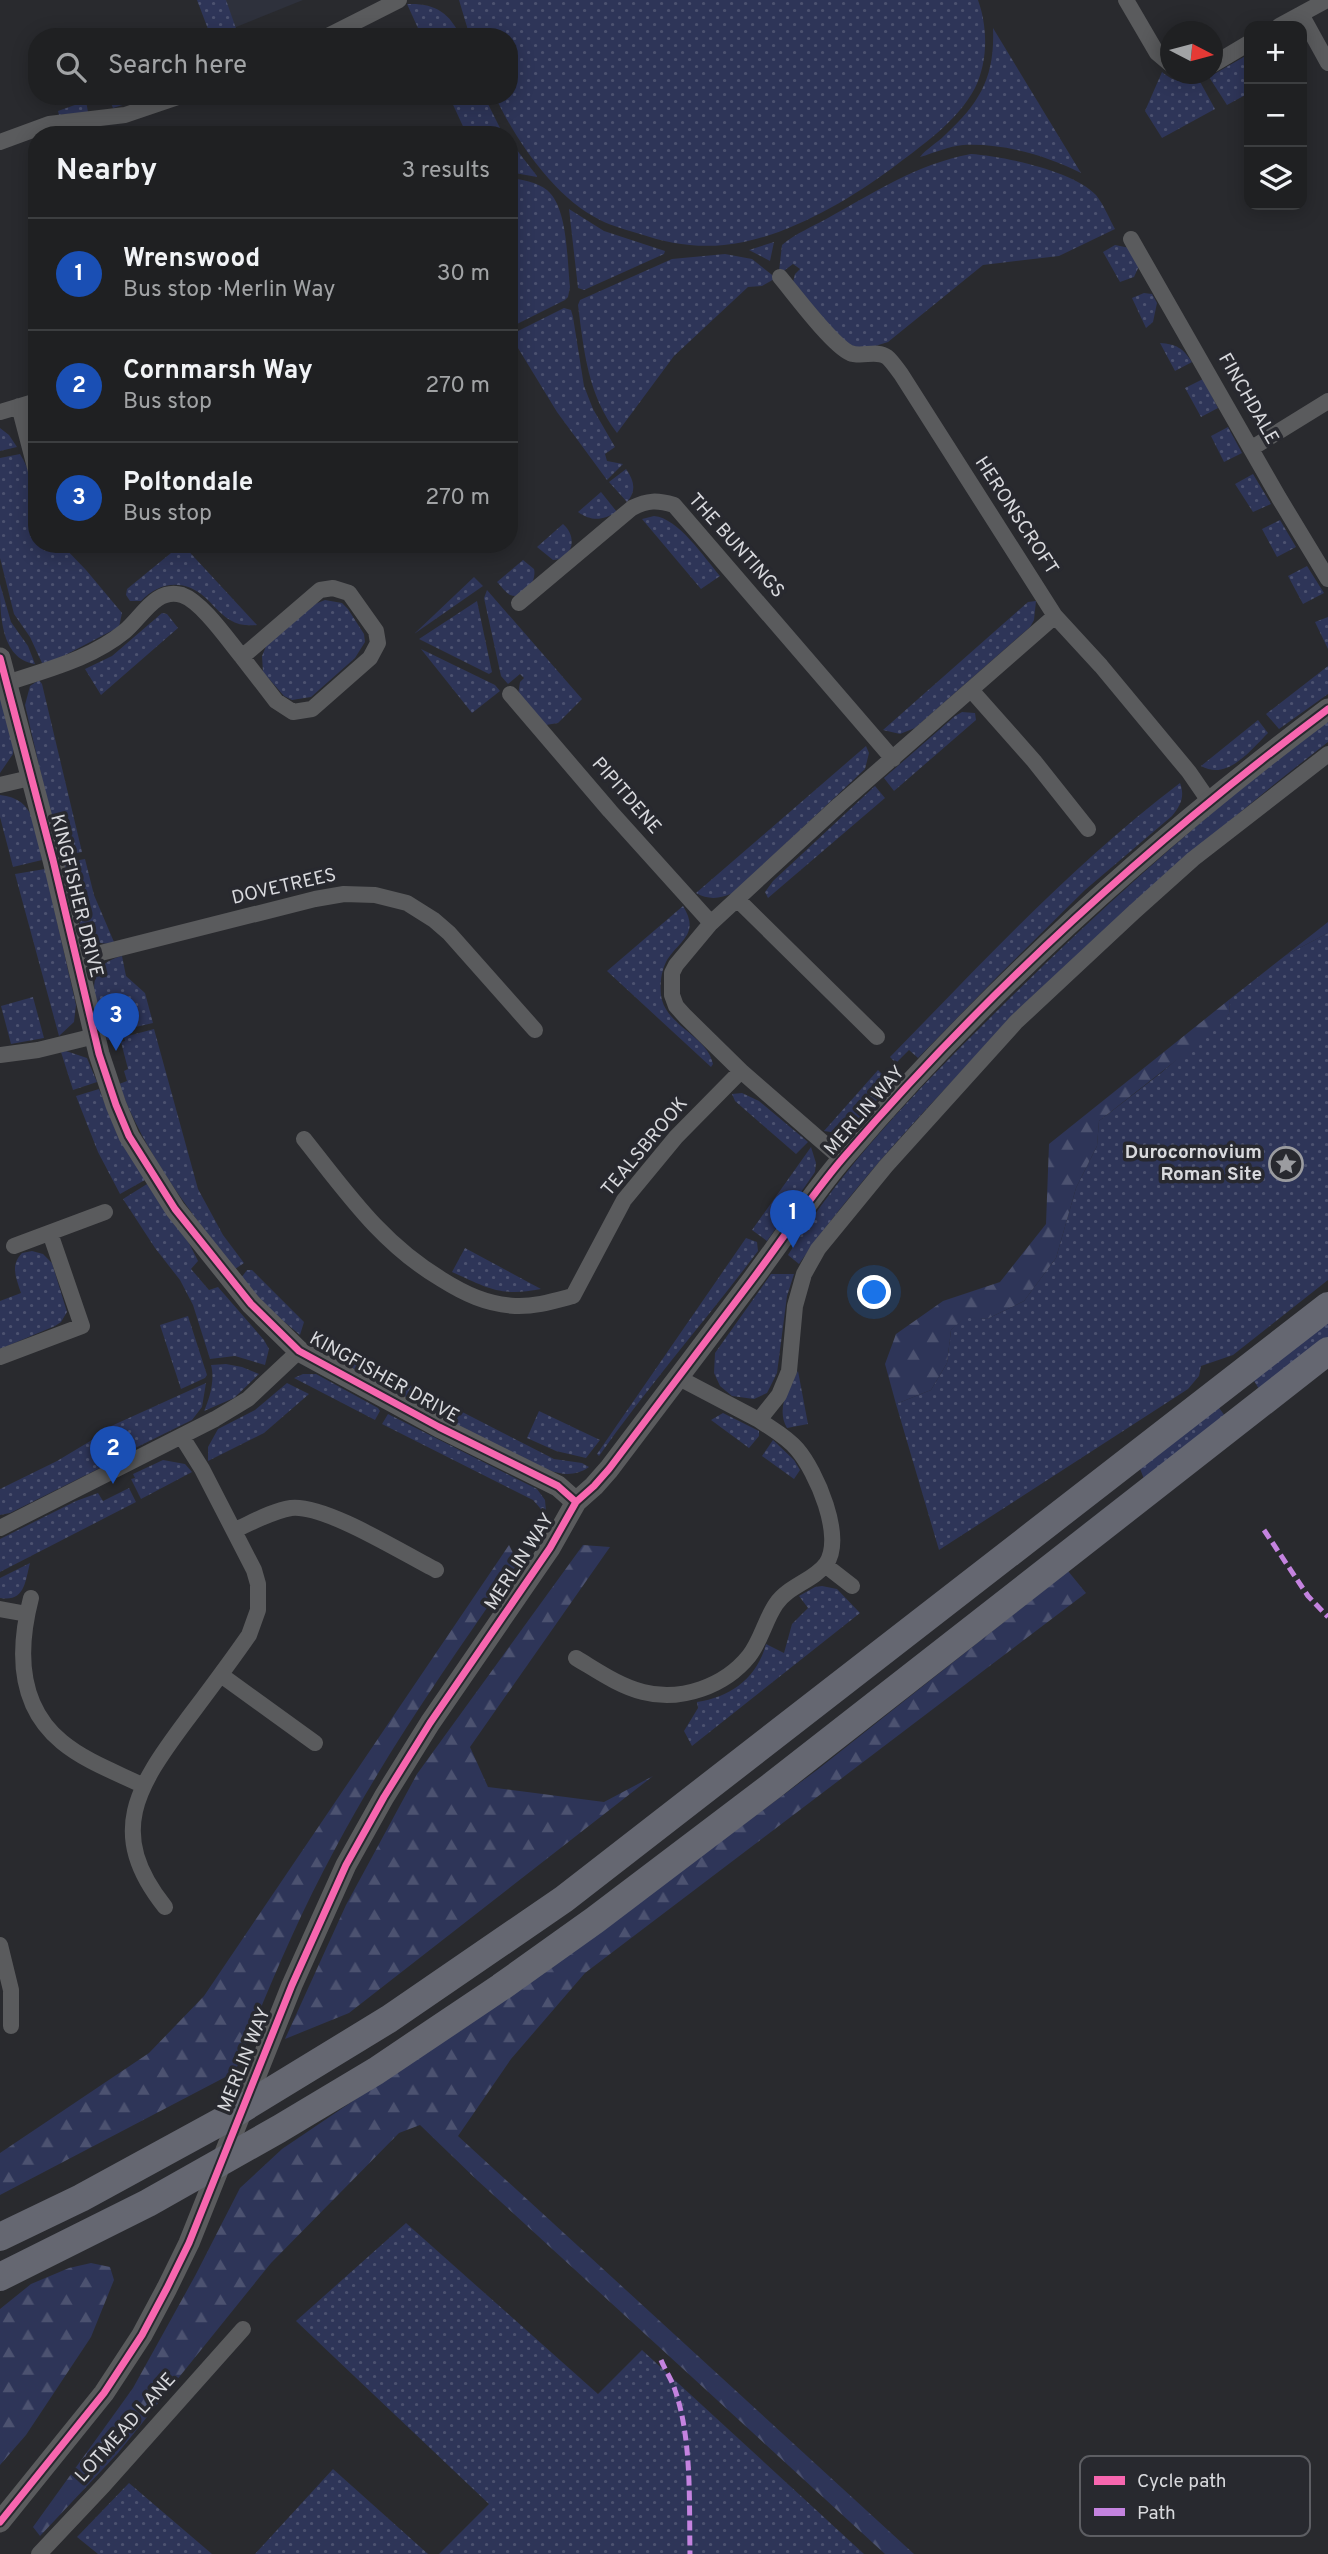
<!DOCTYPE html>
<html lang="en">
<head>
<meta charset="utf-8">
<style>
  body { margin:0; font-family:Overpass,sans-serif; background:#2c2d2f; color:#f1f3f6 }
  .controls { position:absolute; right:21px; top:21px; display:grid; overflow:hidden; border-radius:14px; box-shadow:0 4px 18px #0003 }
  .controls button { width:63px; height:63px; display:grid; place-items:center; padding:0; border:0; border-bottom:2px solid #3c3e40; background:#1f2022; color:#f1f3f6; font:35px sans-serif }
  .compass { position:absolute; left:1160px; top:21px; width:63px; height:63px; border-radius:50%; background:#1f2022; box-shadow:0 4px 18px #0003; rotate:96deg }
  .you { position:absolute; left:875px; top:1293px; width:24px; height:24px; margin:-18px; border:5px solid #fff; border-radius:50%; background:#1a73e8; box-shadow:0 0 0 10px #1a73e833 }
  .badge { display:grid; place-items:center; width:46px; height:46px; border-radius:50%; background:#9b9ca0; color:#fff; font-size:23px; font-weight:700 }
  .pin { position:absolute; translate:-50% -58px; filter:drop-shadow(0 2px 4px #0008) }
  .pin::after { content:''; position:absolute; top:37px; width:24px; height:21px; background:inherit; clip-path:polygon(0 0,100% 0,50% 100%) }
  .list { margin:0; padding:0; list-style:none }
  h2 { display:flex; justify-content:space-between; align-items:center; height:91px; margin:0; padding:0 28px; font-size:30px }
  h2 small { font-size:23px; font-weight:400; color:#a1a3a5 }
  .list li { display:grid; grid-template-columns:46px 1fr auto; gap:21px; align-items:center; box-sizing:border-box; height:112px; padding:0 28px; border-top:2px solid #3c3e40 }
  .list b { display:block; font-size:26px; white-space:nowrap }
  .list p { margin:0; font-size:23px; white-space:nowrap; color:#a1a3a5 }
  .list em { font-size:23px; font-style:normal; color:#a1a3a5 }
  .icon { flex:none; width:38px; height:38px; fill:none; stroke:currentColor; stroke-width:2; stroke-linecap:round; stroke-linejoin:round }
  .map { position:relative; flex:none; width:1328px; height:2554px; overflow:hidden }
  .search { position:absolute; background:#1f2022; box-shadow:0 4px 18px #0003; left:28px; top:28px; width:490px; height:77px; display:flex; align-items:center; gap:18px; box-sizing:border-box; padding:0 24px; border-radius:28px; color:#a1a3a5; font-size:26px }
  .panel { position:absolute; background:#1f2022; box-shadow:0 4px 18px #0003; left:28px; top:126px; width:490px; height:427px; border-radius:28px }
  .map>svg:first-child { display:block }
  .built { fill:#2e313c }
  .grass { fill:url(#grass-dots) }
  .forest { fill:url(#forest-firs) }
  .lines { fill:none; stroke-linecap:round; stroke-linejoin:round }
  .street { stroke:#5a5b5d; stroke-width:16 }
  .secondary { stroke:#5a5b5d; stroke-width:21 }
  .highway { stroke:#656771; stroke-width:28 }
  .quiet { stroke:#c483df; stroke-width:5; stroke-dasharray:10 5; stroke-linecap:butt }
  .cycleway-casing { stroke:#28292f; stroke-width:11 }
  .cycleway { stroke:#f766af; stroke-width:7 }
  .labels { text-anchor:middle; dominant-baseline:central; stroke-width:7; stroke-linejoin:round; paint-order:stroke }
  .street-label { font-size:19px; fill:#d8d9dd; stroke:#28292f }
  .poi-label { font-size:19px; font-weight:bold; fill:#d8d9dd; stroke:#28292f; text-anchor:end }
  .key { fill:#28292f; stroke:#5d5e63; stroke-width:2 }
  .key-label { font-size:19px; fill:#d8d9dd }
</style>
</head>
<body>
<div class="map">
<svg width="1328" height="2554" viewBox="0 0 1328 2554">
  <defs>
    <pattern id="grass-dots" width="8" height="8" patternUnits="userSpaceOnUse" patternTransform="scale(1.75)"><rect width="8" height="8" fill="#2e3558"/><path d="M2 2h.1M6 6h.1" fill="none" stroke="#4c5270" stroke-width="1.8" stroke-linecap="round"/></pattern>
    <pattern id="forest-firs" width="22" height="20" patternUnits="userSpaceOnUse" patternTransform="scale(1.75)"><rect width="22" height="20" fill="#2e3558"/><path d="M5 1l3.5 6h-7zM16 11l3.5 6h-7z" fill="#4c5270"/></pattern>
  </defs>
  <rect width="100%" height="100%" fill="#292a2e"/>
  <path class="built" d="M 200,0 L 303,0 L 214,36 Z"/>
  <path class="grass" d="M 197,0 L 226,0 L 239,37 L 211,37 Z
    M 459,0 L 978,0 C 988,28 988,61 975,88 C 957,122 921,146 891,169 C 846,202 781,240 724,245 C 695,248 667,243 640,234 C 627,230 612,226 600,220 C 556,199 515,140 495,96 L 509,96 L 509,37 L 470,37 Z
    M 407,4 C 435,3 449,12 461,37 L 422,37 Z
    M 993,28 L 1081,173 C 1045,155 1003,143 963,145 C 949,146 934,153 920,157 C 926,149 937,143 945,135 C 980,103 995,77 993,28 Z
    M 1249,54 L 1249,93 L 1227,105 L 1209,77 Z
    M 1162,72 C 1174,82 1184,84 1198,78 L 1215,109 L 1162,138 L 1145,111 Z
    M 108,96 L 147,96 L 147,97 L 113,108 Z
    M 449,96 L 484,96 L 500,128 L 500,135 L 467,135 Z
    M 86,101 L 88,112 L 59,115 L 58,111 Z
    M 509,140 L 537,176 L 537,177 L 509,172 Z
    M 971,154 C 1003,156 1074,171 1096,195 C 1104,205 1109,218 1115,229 L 1059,256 L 983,265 L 888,342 L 869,348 L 845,346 L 793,282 L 795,274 L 800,269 L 793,264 L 781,273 L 779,271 L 782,245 C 796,233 812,227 828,218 C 875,192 917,164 971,154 Z
    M 509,178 C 521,179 537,182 547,190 C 568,207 567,261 570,287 L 568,297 L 565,300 L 509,328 Z
    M 569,209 L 604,231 L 665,251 L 664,254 L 584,290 L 578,288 Z
    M 774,242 L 770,261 L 749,250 Z
    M 1115,245 L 1130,248 L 1140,264 L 1134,277 L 1120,282 L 1103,252 Z
    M 725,254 L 752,259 L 776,278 L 762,286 L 748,287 L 674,356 L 617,433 C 588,395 584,352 578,305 L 580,300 L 672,259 Z
    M 1144,293 L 1152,294 L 1157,303 L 1153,322 L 1146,328 L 1132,298 Z
    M 564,308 L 571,310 L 573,317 L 584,386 L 593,409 L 615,447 L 605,454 L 607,461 L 623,464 L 607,480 L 557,412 L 510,335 Z
    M 1160,343 C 1176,344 1183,348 1192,362 L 1175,371 Z
    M 1203,379 L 1218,408 L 1201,417 L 1185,388 Z
    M 1228,427 L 1242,453 L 1224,462 L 1211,436 Z
    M 0,428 L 9,435 L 17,447 L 0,451 Z
    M 20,454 C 37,481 37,513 37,544 L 61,544 L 86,570 L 122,613 L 119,627 L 50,663 L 42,663 L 30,637 L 14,614 L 0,558 L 0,458 Z
    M 626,469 C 634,480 637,491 627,502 L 609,482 Z
    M 1253,474 L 1271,504 L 1253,512 L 1235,484 Z
    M 601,492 L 617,512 C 603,520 592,522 578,512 Z
    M 654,516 C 678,518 704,557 720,576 L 701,589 L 642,519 Z
    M 1280,520 L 1296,547 L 1277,557 L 1262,529 Z
    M 563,524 C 578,537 573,559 553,560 L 537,547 Z
    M 182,544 L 257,625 C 247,626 238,625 230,620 C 218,613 212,602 201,594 C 181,579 158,583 141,601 L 130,601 L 126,595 L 127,589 Z
    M 523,560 L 534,569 C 537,581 524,601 510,595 C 505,592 501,586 497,582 Z
    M 1307,566 L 1324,593 L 1303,604 L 1288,576 Z
    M 474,577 L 483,586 L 414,634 Z
    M 0,584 L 11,622 L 28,646 L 35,664 C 0,659 0,612 0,584 Z
    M 487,590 L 582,699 L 558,723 L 546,725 L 518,695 L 520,682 L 524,678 L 520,674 L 508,684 L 501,676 L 484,598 Z
    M 325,600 L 342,603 L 348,609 L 364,634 L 365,642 L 355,658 L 311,697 L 292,700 L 284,696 L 263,672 L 262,656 L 267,644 L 315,604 Z
    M 477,601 L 492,672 L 489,674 L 419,639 Z
    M 1036,601 L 1034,620 L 1030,627 L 915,728 L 900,734 L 883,730 L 1028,602 Z
    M 162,613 L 167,614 L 178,628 L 101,695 L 85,669 L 112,656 Z
    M 1328,617 L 1328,649 L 1315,622 Z
    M 421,649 L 495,685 L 500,691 L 472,713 Z
    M 1328,666 L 1328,694 L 1279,729 L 1266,714 Z
    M 39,680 L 42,684 L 82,852 L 60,856 L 25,705 L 30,686 Z
    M 0,687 L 14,743 L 13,754 L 0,773 Z
    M 962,712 L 975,713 L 976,720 L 894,791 L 884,778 L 955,716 Z
    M 1258,720 L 1268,733 C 1250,751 1227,781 1201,766 Z
    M 1328,721 L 1328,742 C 1209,834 1097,932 992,1040 C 923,1111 856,1183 799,1264 L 788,1255 C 846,1161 926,1081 1005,1003 C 1107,903 1213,806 1328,721 Z
    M 866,746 L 869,753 L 865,769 L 733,893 C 720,899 708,900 696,893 Z
    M 1180,783 C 1185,796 1181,805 1172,816 L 1085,890 L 998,976 L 918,1058 L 909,1050 L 896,1063 L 890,1057 C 983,962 1074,863 1180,783 Z
    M 875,786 L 885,798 L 768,898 L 765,892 L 773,881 Z
    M 0,795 C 36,798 36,831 42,860 L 13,867 L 0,817 Z
    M 85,859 L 94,895 L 114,942 C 76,954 70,888 63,863 Z
    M 45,869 L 76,1005 L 74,1022 L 59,1036 L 15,874 Z
    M 683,906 C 701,935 678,941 666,962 C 661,972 660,984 661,995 C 665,1026 707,1035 713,1064 L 711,1067 L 607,971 Z
    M 1328,933 L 1328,1280 L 1233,1355 L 1201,1366 L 1199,1376 L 1188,1389 L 939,1550 L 896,1404 L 931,1390 L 947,1363 L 951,1330 L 966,1316 L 987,1319 L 1024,1301 L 1056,1258 L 1076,1188 L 1097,1146 L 1099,1121 L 1161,1073 L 1229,1014 L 1230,999 L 1286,955 Z
    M 122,956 L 126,976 L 145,993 L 153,1023 L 118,1031 L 119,1037 L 107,1040 C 98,1010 77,967 122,956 Z
    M 33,997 L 44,1038 L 11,1044 L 1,1006 Z
    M 154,1029 L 198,1189 L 223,1235 L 244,1263 L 235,1269 C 190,1212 144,1153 119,1084 L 127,1081 L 124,1071 L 128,1069 L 121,1042 L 125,1041 L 124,1037 Z
    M 66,1051 L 87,1058 L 97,1082 L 73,1090 L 61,1052 Z
    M 878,1070 L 891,1083 L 851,1131 L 844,1134 L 824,1131 Z
    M 99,1089 L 118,1136 L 145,1180 L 120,1194 L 98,1152 L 76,1096 Z
    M 742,1093 L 759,1101 L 808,1142 L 796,1154 L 735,1101 L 732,1094 Z
    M 811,1147 L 816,1163 L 815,1172 L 767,1241 L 752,1230 Z
    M 147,1184 L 189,1243 L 198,1261 L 191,1269 L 209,1290 L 218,1287 L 264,1340 L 269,1349 L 265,1365 L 235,1356 L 210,1359 L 193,1305 L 180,1280 L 155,1248 L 123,1199 Z
    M 746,1238 L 757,1242 L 758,1251 C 706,1320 649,1385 599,1456 L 597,1454 Z
    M 465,1248 L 541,1289 C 500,1297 488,1288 452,1272 Z
    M 32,1251 L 43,1254 L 52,1263 L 67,1312 L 61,1322 L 55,1326 L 0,1349 L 0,1301 L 21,1293 C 16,1278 10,1265 22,1253 Z
    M 247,1270 L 252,1270 L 304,1322 L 300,1335 L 270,1310 L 241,1278 Z
    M 771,1274 L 794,1274 L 787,1296 L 777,1373 L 767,1393 L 754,1399 L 732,1396 L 720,1386 L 714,1373 L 715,1353 Z
    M 188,1316 L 207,1375 L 205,1378 L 181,1389 L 160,1325 Z
    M 1328,1317 L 1328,1337 L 1259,1389 L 1251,1376 Z
    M 317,1330 L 395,1379 L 391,1391 L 312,1344 Z
    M 226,1364 L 242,1367 L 259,1374 L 234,1398 L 204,1411 C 210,1398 215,1379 211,1365 Z
    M 798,1371 L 808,1424 L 787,1428 C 776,1409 788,1389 798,1371 Z
    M 303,1374 L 316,1374 L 378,1408 L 380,1411 L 375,1420 L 294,1378 Z
    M 402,1381 L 554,1459 L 582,1463 L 589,1467 C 571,1480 551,1472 532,1464 L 397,1393 Z
    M 206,1383 L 202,1407 L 192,1420 L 123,1454 L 118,1451 L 109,1427 Z
    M 287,1383 L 309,1394 L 264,1433 L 208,1461 L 208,1447 L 218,1429 L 255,1410 Z
    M 1217,1405 L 1225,1416 L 1144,1479 L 1139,1466 Z
    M 539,1411 L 600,1440 L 586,1458 L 556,1451 L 527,1438 Z
    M 723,1413 L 759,1431 L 759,1436 L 749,1448 L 711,1420 Z
    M 388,1414 L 537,1489 L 545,1500 L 547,1522 L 544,1521 L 540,1508 L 533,1500 L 382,1424 Z
    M 102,1434 L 113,1453 L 110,1463 L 10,1513 L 0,1515 L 0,1489 L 57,1461 Z
    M 773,1440 L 794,1460 L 800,1470 L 794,1479 L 762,1456 Z
    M 163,1460 L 185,1464 L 192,1472 L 141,1499 L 131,1479 L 135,1478 L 133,1474 Z
    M 129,1488 L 136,1502 L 0,1572 L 0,1539 L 76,1501 L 98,1493 L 103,1501 Z
    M 30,1563 C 25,1582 25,1602 0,1598 L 0,1578 Z
    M 822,1586 L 837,1589 L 860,1613 L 692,1746 L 684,1731 L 698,1708 L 697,1702 C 731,1697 757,1678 766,1644 L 784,1653 L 792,1624 L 808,1608 L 799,1596 L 815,1587 Z
    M 406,2223 L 598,2394 L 642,2350 L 864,2554 L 439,2554 L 489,2504 L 296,2321 Z
    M 333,2469 L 428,2554 L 255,2554 Z
    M 129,2483 L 212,2554 L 98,2554 L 77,2537 Z"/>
  <path class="forest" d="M 1328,922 L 1328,933 L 1286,955 Z
    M 1230,999 L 1229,1014 L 1211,1033 L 1099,1121 L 1097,1146 L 1076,1188 L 1056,1258 L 1024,1301 L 987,1319 L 966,1317 L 951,1330 L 947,1363 L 931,1390 L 896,1404 L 885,1364 L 896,1334 L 943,1301 L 1000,1282 L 1046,1224 L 1049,1144 Z
    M 509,1545 L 518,1563 C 454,1656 388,1749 335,1849 C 296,1921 265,1996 235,2072 L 0,2195 L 0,2153 L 149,2053 L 204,1996 Z
    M 583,1545 L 610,1547 L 470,1747 L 488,1787 L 604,1802 L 653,1776 L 349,2013 L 285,2039 L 346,1905 L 417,1774 Z
    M 1068,1571 L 1086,1593 L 585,1973 L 511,2059 L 458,2136 L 914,2554 L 885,2554 L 478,2181 L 420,2125 L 399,2133 L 271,2263 L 118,2453 L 40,2536 L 33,2527 L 133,2388 L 195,2276 L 240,2188 L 282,2149 L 548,1969 L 817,1770 Z
    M 91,2263 L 110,2267 L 114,2280 L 91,2337 L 26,2435 L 0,2465 L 0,2309 L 31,2284 L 69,2268 Z"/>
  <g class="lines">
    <path class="street" d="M 1126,0 L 1157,53 L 1170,64
      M 1301,14 L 1328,63
      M 1279,26 L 1327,0
      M 326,37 L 399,0
      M 1212,65 L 1249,43
      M 0,142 L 49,124 L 125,115 L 181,96
      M 1131,239 L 1279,498 L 1328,579
      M 780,277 C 795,295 832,345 850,353 C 862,358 876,349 887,357 C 892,361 897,369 901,374 L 1055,616 L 1101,666 L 1189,772 L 1209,801
      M 19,406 L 37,475
      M 0,412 L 37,401
      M 1252,448 L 1328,401
      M 519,603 L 632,508 C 648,500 657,500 674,505 L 893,759
      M 7,683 C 48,669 91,659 125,631 C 142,617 156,587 182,595 C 202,602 228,640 242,657 L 320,590 L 333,588 L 349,593 L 376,631 L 378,643 L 370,658 L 312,709 L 293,712 L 276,701 L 242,657
      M 972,691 L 1034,761 L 1088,829
      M 510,694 L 610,811 L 711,923
      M 0,785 L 30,778
      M 738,900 L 877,1037
      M 77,959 L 315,899 L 344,894 L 375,895 L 407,903 L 434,920 L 449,933 L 535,1030
      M 0,1055 L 38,1050 L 95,1036
      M 304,1139 C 347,1193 381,1243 441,1279 C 465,1294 486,1304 515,1306 C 534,1307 554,1301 573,1296 L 624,1200 L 676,1137 L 741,1071
      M 842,1159 L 741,1071 L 685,1016 L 676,1006 L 672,995 L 672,973 L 676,965 L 711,923 L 839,805 L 1055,616
      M 14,1246 L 105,1212
      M 0,1357 L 82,1326 L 50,1233
      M 679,1378 L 759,1420
      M 0,1528 L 215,1419 L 248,1399 L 299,1351
      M 235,1530 C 253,1522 272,1511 291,1508 C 325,1504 404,1554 436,1570
      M 825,1565 L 852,1586
      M 31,1598 C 18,1648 17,1705 62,1742 C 85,1761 115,1772 142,1785
      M 0,1609 L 27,1614
      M 576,1658 C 598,1671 619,1686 643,1692 C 681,1702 725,1686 749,1656 C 761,1641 765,1620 776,1604 C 788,1586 813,1581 826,1564 C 845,1537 816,1471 797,1449 C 787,1437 772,1429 759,1420 L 779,1395 L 789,1371 L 795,1306 L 804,1274 L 818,1249 L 886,1166 L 1016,1022 L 1134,912 L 1193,859 L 1328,754
      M 221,1675 L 315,1743
      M 165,1907 C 106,1833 137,1787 186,1721 C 207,1693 229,1664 249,1635 L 258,1610 L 258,1584 L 254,1570 L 202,1469 L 182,1437
      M 0,1945 L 11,1990 L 11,2026
      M 39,2554 L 104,2485 L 243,2329"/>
    <path class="secondary" d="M 0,658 L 53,860 L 99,1054 L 116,1105 L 129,1136 L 175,1209 L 251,1304 L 299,1351 L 439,1427 L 558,1486 L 576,1502
      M 0,2522 L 104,2393 L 142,2335 L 167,2288 L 189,2243 L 292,1985 L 346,1865 L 384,1797 L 430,1723 L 550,1548 L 576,1502 L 594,1486 L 609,1469 C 656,1406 705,1343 752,1280 C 783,1239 811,1195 844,1157 C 988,989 1152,841 1328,709"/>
    <path class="highway" d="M 0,2237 L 81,2198 L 222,2121 L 389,2019 L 564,1899 L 1328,1306
      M 0,2277 L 148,2203 L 279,2129 L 376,2071 L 501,1987 L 595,1920 L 773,1785 L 1328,1351"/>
    <path class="quiet" d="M 1264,1530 L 1308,1596 L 1328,1617
      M 661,2360 C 665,2370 672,2380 675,2390 C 692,2439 689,2502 690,2554"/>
    <g class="cycleway-casing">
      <path id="cycleway" d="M 0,658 L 53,860 L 99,1054 L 116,1105 L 129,1136 L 175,1209 L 251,1304 L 299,1351 L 439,1427 L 558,1486 L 576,1502
        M 0,2522 L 104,2393 L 142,2335 L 167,2288 L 189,2243 L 292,1985 L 346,1865 L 384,1797 L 430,1723 L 550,1548 L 576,1502 L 594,1486 L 609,1469 C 656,1406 705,1343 752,1280 C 783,1239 811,1195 844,1157 C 988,989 1152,841 1328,709"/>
    </g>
    <use href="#cycleway" class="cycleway"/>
  </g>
  <defs>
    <g id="sight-ring" transform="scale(1.75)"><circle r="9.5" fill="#28292f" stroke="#9b9ca0" stroke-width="1.5"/><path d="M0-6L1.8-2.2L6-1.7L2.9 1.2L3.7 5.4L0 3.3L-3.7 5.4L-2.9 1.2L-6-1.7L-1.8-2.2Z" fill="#9b9ca0"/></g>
  </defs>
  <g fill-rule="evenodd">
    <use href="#sight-ring" x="1286" y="1164"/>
  </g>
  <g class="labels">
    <g class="street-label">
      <text transform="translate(1248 399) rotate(60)">FINCHDALE</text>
      <text transform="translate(1016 516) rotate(57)">HERONSCROFT</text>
      <text transform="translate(736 546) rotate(48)">THE BUNTINGS</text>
      <text transform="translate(626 796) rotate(49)">PIPITDENE</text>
      <text transform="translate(284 887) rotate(-13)">DOVETREES</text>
      <text transform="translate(76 896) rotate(76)">KINGFISHER DRIVE</text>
      <text transform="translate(865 1111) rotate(-49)">MERLIN WAY</text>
      <text transform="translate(645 1147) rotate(-50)">TEALSBROOK</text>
      <text transform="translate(384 1378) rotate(29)">KINGFISHER DRIVE</text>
      <text transform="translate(520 1562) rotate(-57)">MERLIN WAY</text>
      <text transform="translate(245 2060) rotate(-68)">MERLIN WAY</text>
      <text transform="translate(126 2428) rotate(-48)">LOTMEAD LANE</text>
    </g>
    <g class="poi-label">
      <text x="1262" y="1153">Durocornovium<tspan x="1262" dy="22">Roman Site</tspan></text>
    </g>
  </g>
  <rect x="1080" y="2456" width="230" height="80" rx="10" class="key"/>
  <rect x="1094" y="2476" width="31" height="9" fill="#f766af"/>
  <rect x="1094" y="2508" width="31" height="8" fill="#c483df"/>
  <g class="key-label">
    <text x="1137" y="2487">Cycle path</text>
    <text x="1137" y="2519">Path</text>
  </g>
</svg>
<div class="controls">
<button>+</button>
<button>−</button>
<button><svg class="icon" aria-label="layers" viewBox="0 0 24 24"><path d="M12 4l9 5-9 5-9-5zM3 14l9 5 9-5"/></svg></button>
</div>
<svg class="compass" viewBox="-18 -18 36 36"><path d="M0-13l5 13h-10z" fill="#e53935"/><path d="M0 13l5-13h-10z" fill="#a1a3a5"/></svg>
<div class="you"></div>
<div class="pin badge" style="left:793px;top:1248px;background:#1a4fb4">1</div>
<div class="pin badge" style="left:113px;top:1484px;background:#1a4fb4">2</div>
<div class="pin badge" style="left:116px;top:1051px;background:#1a4fb4">3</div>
<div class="search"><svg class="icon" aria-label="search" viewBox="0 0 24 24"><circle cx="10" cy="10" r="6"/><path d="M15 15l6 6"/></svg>Search here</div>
<section class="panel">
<h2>Nearby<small>3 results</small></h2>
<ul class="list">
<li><span class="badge" style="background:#1a4fb4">1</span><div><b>Wrenswood</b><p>Bus stop · Merlin Way</p></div><em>30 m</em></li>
<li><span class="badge" style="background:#1a4fb4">2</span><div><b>Cornmarsh Way</b><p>Bus stop</p></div><em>270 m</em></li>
<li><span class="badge" style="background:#1a4fb4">3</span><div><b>Poltondale</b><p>Bus stop</p></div><em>270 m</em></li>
</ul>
</section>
</div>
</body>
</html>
